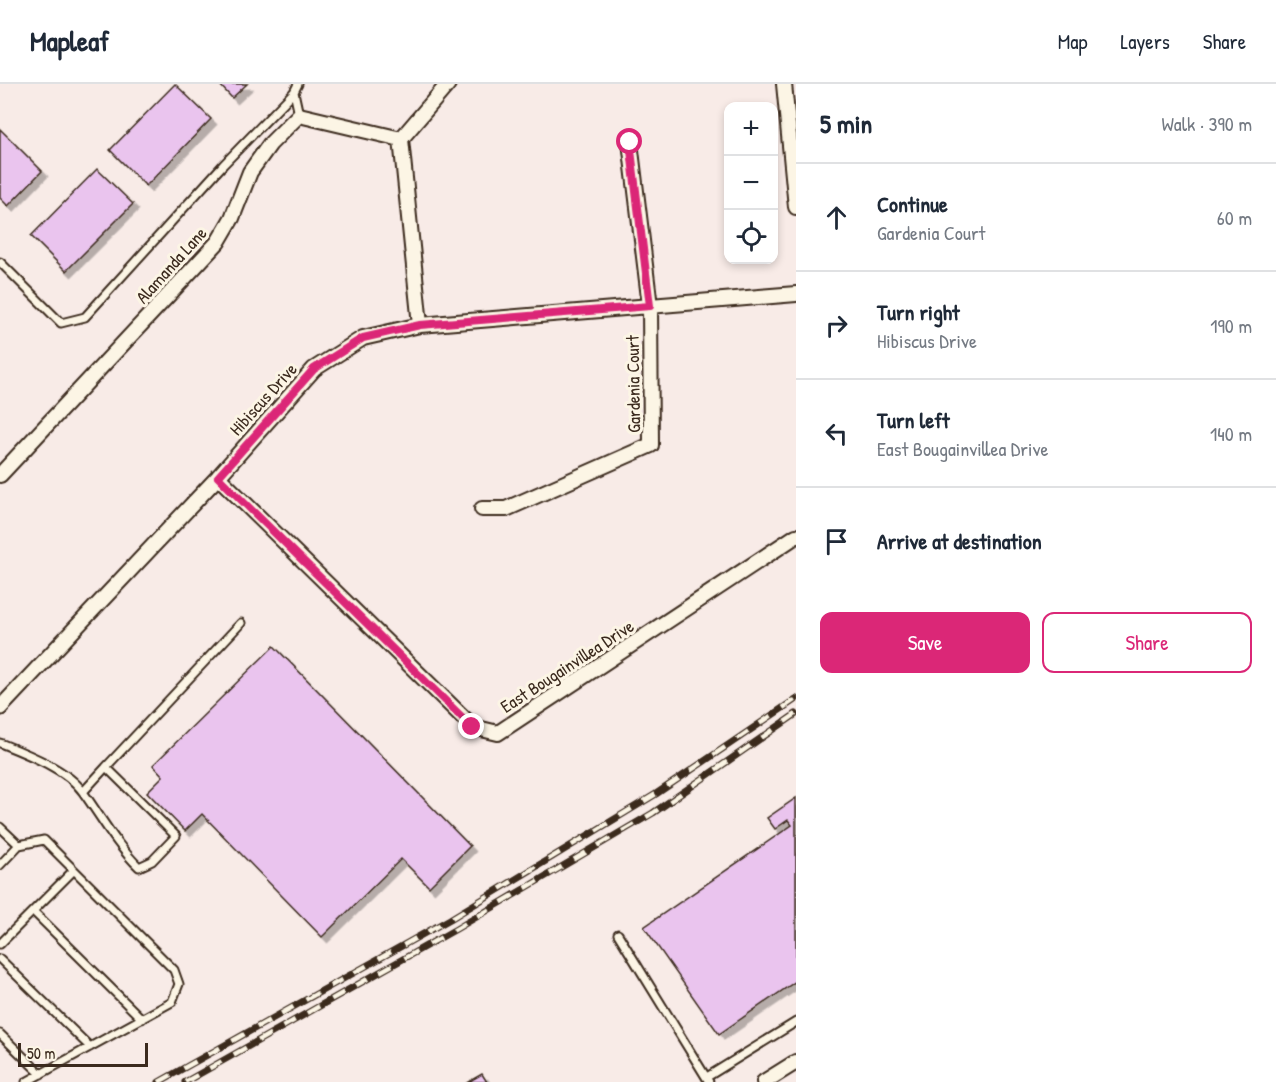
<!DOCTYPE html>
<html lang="en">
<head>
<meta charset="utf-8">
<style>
  body { margin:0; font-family:"Patrick Hand",sans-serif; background:#f6f6f7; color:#1f2937 }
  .controls { position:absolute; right:18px; top:18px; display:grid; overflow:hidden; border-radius:12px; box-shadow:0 3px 9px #0003 }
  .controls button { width:54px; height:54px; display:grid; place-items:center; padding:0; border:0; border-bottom:2px solid #e0e1e3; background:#fff; color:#1f2937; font:30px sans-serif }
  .scale { position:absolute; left:18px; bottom:15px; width:130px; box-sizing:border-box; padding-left:6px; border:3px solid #3b2a1e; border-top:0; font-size:16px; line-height:21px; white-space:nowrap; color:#3b2a1e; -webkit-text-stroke:4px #fcf5e5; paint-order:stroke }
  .stop { position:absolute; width:18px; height:18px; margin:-14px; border:4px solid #db2777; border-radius:50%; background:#fff }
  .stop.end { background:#db2777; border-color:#fff; box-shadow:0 2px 6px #0008 }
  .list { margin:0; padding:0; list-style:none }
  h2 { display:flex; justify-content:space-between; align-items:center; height:78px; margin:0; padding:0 24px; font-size:26px }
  h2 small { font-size:20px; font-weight:400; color:#747a83 }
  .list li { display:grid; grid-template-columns:39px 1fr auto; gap:18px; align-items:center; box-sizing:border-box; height:108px; padding:0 24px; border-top:2px solid #e0e1e3 }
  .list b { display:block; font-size:22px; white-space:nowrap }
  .list p { margin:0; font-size:20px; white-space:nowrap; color:#747a83 }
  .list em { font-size:20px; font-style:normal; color:#747a83 }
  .actions { display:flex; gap:12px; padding:18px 24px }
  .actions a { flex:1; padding:14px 0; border:2px solid #db2777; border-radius:12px; text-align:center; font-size:21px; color:#db2777 }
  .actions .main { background:#db2777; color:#fff }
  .icon { flex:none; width:33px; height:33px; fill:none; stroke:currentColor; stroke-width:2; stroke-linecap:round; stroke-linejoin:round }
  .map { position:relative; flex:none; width:796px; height:998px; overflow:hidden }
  header { display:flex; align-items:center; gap:36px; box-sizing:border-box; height:84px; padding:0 30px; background:#fff; border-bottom:2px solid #e0e1e3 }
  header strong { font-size:28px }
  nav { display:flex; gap:33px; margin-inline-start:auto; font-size:21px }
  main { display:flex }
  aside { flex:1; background:#fff }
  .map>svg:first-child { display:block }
  .building { fill:#eac4ee; stroke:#3b2a1e; stroke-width:1.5; filter:url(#shadow) }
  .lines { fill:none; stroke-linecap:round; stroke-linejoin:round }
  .lane-casing { stroke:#3b2a1e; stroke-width:11 }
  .street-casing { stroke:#3b2a1e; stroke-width:18 }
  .lane { stroke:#fcf5e5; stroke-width:7 }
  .street { stroke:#fcf5e5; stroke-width:14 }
  .rail-casing { stroke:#3b2a1e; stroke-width:7 }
  .rail { stroke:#fcf5e5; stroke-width:4.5; stroke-dasharray:14; stroke-linecap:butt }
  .route { stroke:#db2777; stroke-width:8 }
  .labels { text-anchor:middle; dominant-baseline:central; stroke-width:6; stroke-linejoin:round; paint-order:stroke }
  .street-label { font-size:18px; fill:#3b2a1e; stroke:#fcf5e5 }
</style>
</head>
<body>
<header>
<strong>Mapleaf</strong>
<nav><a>Map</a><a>Layers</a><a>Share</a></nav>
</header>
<main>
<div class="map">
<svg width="796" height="998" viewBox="0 0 796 998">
  <defs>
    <filter id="shadow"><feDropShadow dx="5.5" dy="5.5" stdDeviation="0" flood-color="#0004"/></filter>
  </defs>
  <rect width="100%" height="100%" fill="#f8ebe7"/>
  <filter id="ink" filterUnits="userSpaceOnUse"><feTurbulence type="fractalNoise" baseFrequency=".0167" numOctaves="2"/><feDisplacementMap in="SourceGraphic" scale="12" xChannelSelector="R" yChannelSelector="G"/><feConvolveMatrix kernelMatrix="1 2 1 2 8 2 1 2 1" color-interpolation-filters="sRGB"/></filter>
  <g filter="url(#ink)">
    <path class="building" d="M 175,0 L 211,35 L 146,102 L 110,66 Z
      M 219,0 L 247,0 L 232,14 Z
      M 0,45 L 42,87 L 8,122 L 0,114 Z
      M 97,85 L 133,120 L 66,187 L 31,152 Z
      M 274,562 L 470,762 L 429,803 L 401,775 L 322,853 L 202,730 L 185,747 L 147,708 L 163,692 L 153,681 Z
      M 796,714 L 796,897 L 719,950 L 644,843 L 792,741 L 788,736 L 775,745 L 767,734 Z
      M 482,990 L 487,998 L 468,998 Z"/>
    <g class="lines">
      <g class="lane-casing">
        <path id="lane" d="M 298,0 L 294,8 L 299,31
          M 0,178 L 61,239 L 85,233 L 223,81 L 294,8
          M 0,659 C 25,669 67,685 83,708 C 101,733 117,762 139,783 L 152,777 L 176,752 L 106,683 L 83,708
          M 106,683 L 241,539
          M 0,743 L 19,761 L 44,756 L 174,886 L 179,900 L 172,918 L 26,998
          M 0,781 L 19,761
          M 33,827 L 142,935
          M 618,850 L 709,998
          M 0,860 L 74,786
          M 0,875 L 90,963
          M 0,950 L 41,990
          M 707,993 L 796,938"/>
      </g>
      <g class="street-casing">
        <path id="street" d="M 784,0 L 796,123
          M 420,241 L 401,55 L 448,0
          M 0,391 L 218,158 L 232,134 L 250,88 L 270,60 L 299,31 L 401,55
          M 218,393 L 473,643 L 498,649 L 796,452
          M 482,425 L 506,425 L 651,361 L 650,222 L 630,58
          M 0,624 L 218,393 L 314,285 L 363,254 L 420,241 L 796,210
          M 764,998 L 796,978"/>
      </g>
      <use href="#lane" class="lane"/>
      <use href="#street" class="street"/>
      <g class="rail-casing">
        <path id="rail" d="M 159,998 L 450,835 L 656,710 L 796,615
          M 185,998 L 456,845 L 653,729 L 796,630"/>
      </g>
      <use href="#rail" class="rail"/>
    </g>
  </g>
  <g class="lines" filter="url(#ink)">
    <path class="route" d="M 472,643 L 218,393 L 314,285 L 363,254 L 420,241 L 650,222 L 630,58"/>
  </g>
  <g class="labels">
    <g class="street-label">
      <text transform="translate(171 181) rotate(-48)">Alamanda Lane</text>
      <text transform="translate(633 300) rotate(-91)">Gardenia Court</text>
      <text transform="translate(263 315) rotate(-48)">Hibiscus Drive</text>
      <text transform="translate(567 582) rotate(-33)">East Bougainvillea Drive</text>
    </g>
  </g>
</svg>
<div class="controls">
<button>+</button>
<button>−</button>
<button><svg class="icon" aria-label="locate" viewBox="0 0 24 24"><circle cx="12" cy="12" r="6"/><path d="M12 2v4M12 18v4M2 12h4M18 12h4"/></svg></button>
</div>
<div class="scale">50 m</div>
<div class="stop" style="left:630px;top:58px"></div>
<div class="stop end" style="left:472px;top:643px"></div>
</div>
<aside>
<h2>5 min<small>Walk · 390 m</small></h2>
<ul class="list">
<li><svg class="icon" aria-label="ahead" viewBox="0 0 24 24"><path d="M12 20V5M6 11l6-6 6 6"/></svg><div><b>Continue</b><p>Gardenia Court</p></div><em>60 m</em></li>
<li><svg class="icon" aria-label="right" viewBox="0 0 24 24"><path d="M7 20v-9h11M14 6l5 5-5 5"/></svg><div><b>Turn right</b><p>Hibiscus Drive</p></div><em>190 m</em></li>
<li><svg class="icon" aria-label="left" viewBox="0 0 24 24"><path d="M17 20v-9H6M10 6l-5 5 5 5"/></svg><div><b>Turn left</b><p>East Bougainvillea Drive</p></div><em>140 m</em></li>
<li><svg class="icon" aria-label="arrive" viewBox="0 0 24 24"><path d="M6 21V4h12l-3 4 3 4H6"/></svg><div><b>Arrive at destination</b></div></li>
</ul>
<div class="actions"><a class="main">Save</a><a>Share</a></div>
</aside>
</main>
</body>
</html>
